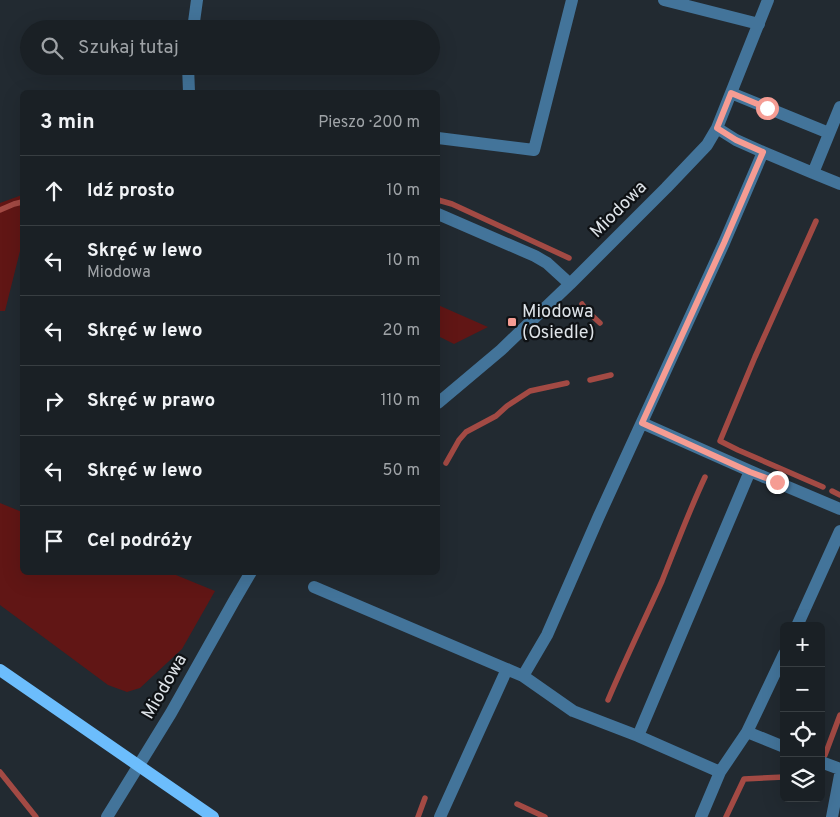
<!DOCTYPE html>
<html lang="pl">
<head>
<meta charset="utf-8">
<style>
  body { margin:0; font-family:Overpass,sans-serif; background:#23282d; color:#f1f3f6 }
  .controls { position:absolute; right:15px; bottom:15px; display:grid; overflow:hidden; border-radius:8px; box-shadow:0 5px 20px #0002 }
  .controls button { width:45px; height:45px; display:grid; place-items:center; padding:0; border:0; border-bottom:1px solid #383e42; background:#1a2025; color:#f1f3f6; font:25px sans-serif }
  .stop { position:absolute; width:15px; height:15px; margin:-11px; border:4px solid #f59c93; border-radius:50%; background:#fff }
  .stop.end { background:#f59c93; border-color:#fff; box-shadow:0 1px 5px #0008 }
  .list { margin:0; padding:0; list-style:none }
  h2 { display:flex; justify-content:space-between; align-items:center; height:65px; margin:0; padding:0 20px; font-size:21px }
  h2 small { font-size:16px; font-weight:400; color:#9fa3a7 }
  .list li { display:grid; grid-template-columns:32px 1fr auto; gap:15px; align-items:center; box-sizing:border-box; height:70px; padding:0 20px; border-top:1px solid #383e42 }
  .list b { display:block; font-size:19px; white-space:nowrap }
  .list p { margin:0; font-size:16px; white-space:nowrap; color:#9fa3a7 }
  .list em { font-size:16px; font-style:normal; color:#9fa3a7 }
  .icon { flex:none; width:28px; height:28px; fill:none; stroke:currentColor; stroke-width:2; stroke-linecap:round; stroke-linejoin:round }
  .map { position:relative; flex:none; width:840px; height:817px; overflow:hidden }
  .search { position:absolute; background:#1a2025; box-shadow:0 5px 20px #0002; left:20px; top:20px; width:420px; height:55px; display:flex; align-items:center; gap:12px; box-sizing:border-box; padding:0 18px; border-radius:28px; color:#9fa3a7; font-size:19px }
  .panel { position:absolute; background:#1a2025; box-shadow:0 5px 20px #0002; left:20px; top:90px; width:420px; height:485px; border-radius:8px }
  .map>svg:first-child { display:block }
  .green { fill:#611615 }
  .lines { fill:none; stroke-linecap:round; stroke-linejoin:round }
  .stream { stroke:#a34a44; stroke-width:5.5 }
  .minor { stroke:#43749a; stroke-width:12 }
  .major { stroke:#6cbdfc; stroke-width:12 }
  .route { stroke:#f59c93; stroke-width:6 }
  .poi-dot { fill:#f59c93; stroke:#0f1215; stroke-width:2 }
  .labels { text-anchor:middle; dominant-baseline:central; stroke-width:4.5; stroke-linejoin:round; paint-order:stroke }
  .street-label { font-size:18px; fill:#dee3e8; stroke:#0f1215 }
  .poi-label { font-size:18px; fill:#dee3e8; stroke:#0f1215; text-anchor:start }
</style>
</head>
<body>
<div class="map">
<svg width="840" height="817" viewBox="0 0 840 817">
  <rect width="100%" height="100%" fill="#222a31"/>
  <path class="green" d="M 22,195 L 22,243 L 5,311 L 0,311 L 0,203 Z
    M 438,305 L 488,327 L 454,344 L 438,336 Z
    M 0,503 L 22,512 L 22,572 L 171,573 L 215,591 L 182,649 L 140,688 L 127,692 L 108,685 L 0,605 Z"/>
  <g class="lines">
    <path class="stream" d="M 438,200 L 452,204 L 569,258
      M 0,210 L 14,204 L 22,202
      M 816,221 L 755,357 L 720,441 L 738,450 L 823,487
      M 582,304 L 587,311 L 600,323
      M 590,380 L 611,375
      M 446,463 L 459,440 L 466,432 L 496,416 L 507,406 L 530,391 L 567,383
      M 832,491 L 840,495
      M 608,700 C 625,660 644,621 662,581 C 676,546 689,511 705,477
      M 825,755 L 840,715
      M 0,772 L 36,817
      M 517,804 L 545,817
      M 418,817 L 425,798
      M 726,817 L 744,779 L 784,777"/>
    <path class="minor" d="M 664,0 L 759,24
      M 193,29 L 197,0
      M 188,66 L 189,92
      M 731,93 L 829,133
      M 840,107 L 813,173 L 840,184
      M 717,128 L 736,140 L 763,152
      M 438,138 L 534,150 L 572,0
      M 438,214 L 535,256 L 547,263 L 570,284
      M 438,403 L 501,350 L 570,284 L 666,188 L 707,145 L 717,128 L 768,0
      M 642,423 L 750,471 L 840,509
      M 314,587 L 523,676 L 573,711 L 638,736 L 720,772
      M 797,626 L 840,531
      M 523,676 L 547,635 L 599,516 L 724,243 L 763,152 L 813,173
      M 747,732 L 784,747
      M 638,736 L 750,471
      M 821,762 L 840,769
      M 107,817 L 171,713 L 234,601 L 251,572
      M 440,817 L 507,669
      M 701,817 L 720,772 L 747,732 L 784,654
      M 832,817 L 840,775"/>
    <path class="major" d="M 0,670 L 213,817"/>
  </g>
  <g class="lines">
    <path class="route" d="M 767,108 L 731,93 L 717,128 L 736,140 L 763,152 L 724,243 L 642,423 L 750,472 L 777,482"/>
  </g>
  <rect class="poi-dot" x="507" y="317" width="10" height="10" rx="2.5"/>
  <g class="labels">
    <g class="street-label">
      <text transform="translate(619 210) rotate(-45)">Miodowa</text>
      <text transform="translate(165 687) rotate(-60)">Miodowa</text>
    </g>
    <g class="poi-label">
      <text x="522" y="312">Miodowa<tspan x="522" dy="21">(Osiedle)</tspan></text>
    </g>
  </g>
</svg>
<div class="controls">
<button>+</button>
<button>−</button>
<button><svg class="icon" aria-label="locate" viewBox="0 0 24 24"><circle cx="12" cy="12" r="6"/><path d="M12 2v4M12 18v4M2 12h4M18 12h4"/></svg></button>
<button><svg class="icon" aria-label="layers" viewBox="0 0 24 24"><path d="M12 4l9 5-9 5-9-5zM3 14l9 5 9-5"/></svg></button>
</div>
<div class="stop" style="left:767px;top:108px"></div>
<div class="stop end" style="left:777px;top:482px"></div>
<div class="search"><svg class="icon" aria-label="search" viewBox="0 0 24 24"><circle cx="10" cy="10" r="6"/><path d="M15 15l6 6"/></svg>Szukaj tutaj</div>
<section class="panel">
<h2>3 min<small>Pieszo · 200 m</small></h2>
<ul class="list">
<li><svg class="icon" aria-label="ahead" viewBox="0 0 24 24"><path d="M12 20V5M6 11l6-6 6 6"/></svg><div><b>Idź prosto</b></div><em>10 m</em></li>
<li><svg class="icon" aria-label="left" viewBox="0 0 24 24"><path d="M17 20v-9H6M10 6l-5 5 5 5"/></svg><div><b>Skręć w lewo</b><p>Miodowa</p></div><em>10 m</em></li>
<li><svg class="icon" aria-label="left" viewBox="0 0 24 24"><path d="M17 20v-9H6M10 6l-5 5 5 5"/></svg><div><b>Skręć w lewo</b></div><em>20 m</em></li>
<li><svg class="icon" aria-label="right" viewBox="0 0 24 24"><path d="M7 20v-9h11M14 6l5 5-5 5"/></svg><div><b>Skręć w prawo</b></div><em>110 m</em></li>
<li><svg class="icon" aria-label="left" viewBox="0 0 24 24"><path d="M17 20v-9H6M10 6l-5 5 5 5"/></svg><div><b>Skręć w lewo</b></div><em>50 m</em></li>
<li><svg class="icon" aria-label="arrive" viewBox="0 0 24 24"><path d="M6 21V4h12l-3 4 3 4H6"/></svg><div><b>Cel podróży</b></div></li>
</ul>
</section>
</div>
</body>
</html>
